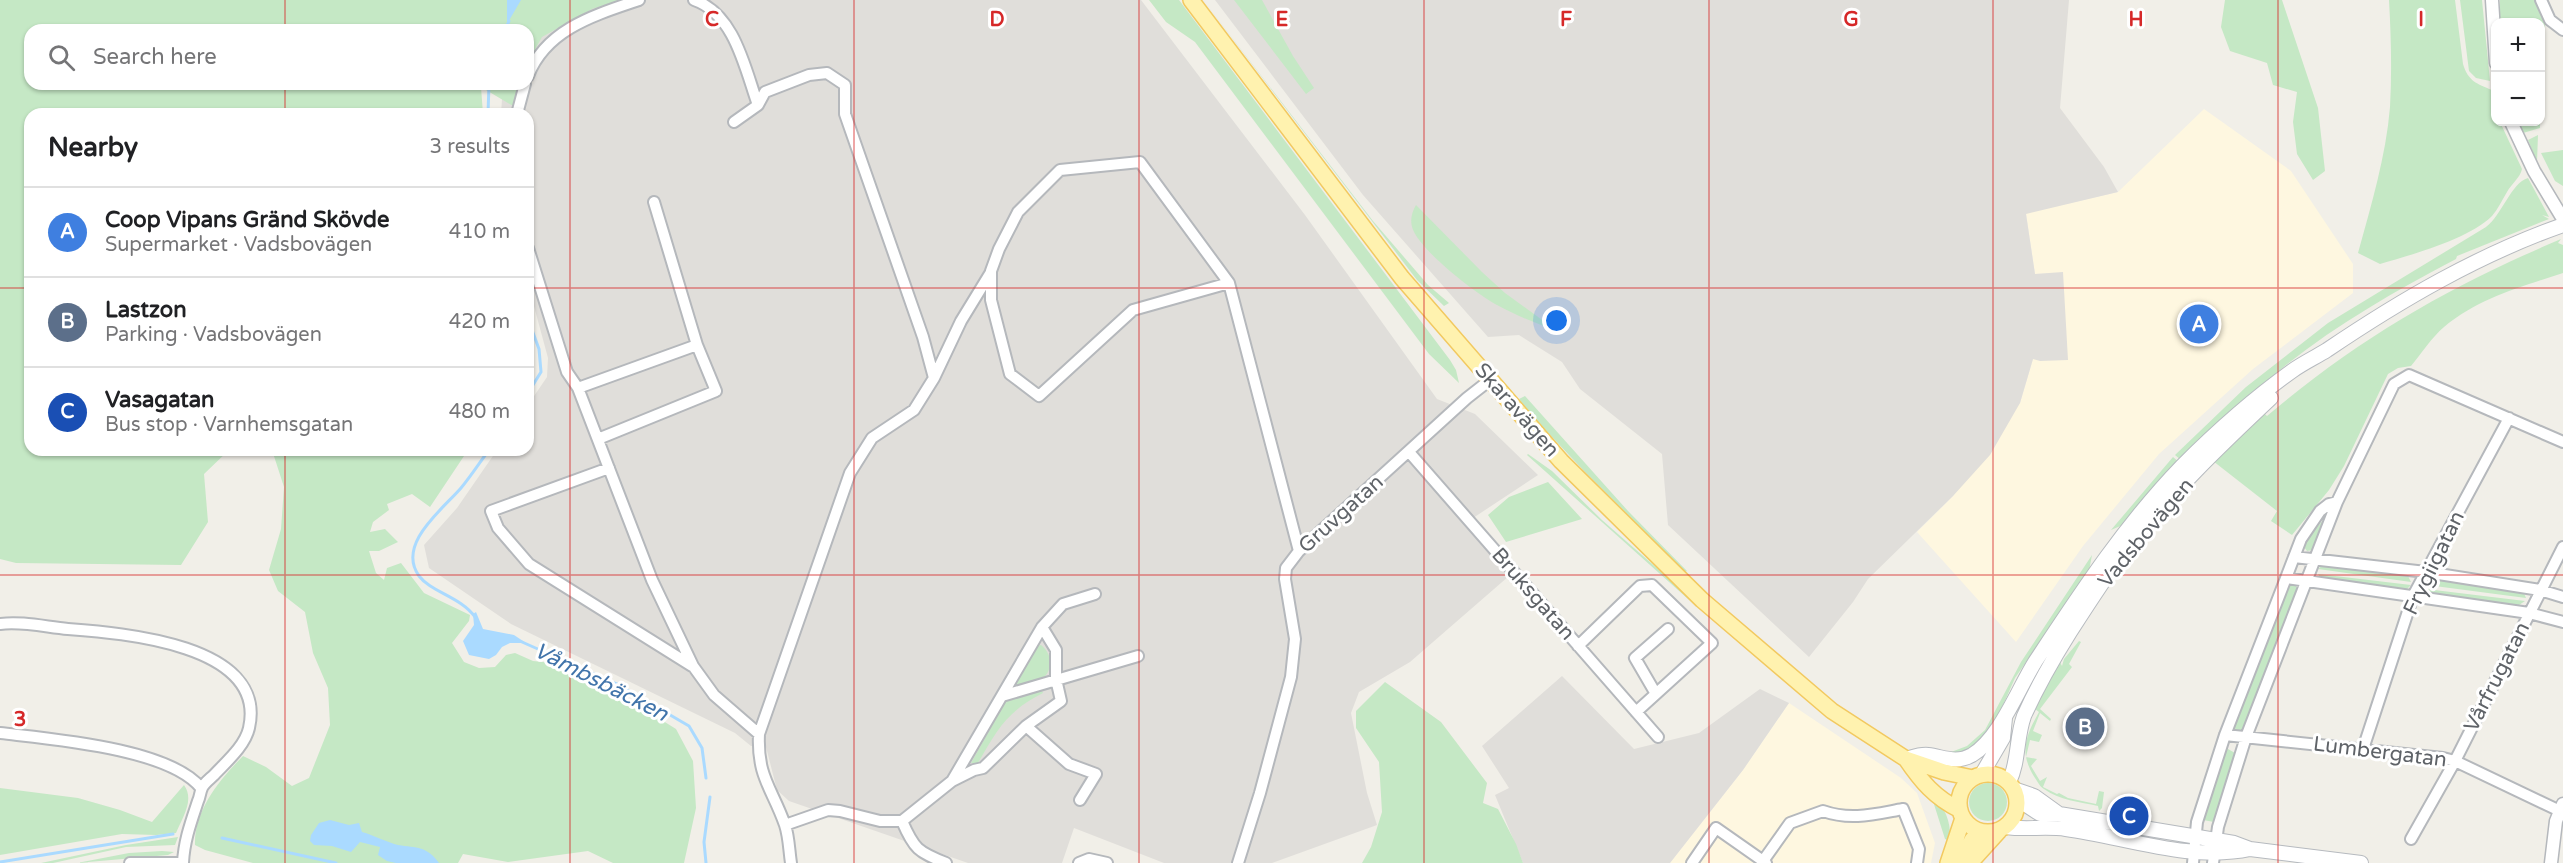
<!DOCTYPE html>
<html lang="en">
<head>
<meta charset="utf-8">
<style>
  body { margin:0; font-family:"Varela Round",sans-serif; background:#f2f2f2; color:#202124 }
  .controls { position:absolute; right:18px; top:18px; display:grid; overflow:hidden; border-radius:12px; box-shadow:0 2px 4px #0004 }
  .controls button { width:54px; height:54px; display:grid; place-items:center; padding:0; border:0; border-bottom:2px solid #e0e0e0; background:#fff; color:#202124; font:30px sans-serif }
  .you { position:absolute; left:1557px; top:321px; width:21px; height:21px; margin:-15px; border:4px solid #fff; border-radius:50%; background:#1a73e8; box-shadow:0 0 0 9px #1a73e833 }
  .badge { display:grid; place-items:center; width:39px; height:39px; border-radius:50%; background:#1a73e8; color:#fff; font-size:20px; font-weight:700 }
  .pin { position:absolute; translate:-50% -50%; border:3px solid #fff; box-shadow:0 2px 6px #0006 }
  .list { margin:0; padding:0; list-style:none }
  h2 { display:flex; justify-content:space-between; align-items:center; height:78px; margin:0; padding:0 24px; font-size:26px }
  h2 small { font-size:20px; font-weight:400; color:#757577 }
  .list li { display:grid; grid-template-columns:39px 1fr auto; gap:18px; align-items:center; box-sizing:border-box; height:90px; padding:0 24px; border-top:2px solid #e0e0e0 }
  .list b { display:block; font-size:22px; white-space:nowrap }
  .list p { margin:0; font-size:20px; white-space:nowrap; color:#757577 }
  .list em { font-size:20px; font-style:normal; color:#757577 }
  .icon { flex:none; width:33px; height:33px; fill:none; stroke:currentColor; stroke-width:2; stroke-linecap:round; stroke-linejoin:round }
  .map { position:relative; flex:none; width:2563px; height:863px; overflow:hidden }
  .search { position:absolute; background:#fff; box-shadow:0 2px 4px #0004; left:24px; top:24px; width:510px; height:66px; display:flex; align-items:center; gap:15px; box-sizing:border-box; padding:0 21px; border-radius:18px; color:#757577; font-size:22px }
  .panel { position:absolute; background:#fff; box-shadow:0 2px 4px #0004; left:24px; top:108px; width:510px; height:348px; border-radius:18px }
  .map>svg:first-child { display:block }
  .commercial { fill:#fef7e0 }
  .industrial { fill:#e0deda }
  .green { fill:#c5e8c5 }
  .water { fill:#aadaff }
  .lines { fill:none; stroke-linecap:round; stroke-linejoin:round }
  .stream { stroke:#aadaff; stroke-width:3 }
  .minor-casing { stroke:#b5b8bc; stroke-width:14 }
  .tertiary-casing { stroke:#b5b8bc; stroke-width:15 }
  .secondary-casing { stroke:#b6babf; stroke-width:16 }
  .primary-casing { stroke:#f2c960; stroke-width:18 }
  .minor { stroke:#fff; stroke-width:10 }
  .tertiary { stroke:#fff; stroke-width:12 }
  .secondary { stroke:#fff; stroke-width:14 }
  .primary { stroke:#fff2af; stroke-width:15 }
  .grid { fill:none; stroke:#d62828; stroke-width:1.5; stroke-opacity:0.55 }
  .labels { text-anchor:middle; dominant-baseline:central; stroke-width:6; stroke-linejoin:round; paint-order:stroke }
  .street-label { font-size:21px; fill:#5f6368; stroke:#fff }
  .water-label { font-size:22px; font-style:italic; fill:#4174aa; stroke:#fff }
  .grid-label { font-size:20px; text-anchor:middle; font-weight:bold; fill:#d62828; stroke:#fff; stroke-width:6; stroke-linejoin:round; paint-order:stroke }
</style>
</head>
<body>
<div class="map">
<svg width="2563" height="863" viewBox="0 0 2563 863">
  <rect width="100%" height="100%" fill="#f1efe8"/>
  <path class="commercial" d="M 2204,109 L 2291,171 L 2353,264 L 2353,293 L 2253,369 L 2159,454 L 2083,546 L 2016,642 L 1917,532 L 1953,496 L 2020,403 L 2033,359 L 2040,359 L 2063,273 L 2035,274 L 2026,213 L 2118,192 Z
    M 1789,703 L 1901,778 L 1917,793 L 1935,843 L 1931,863 L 1670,863 L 1743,770 Z"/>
  <path class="industrial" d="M 588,0 L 1141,0 L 1305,215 L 1437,399 L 1475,414 L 1538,475 L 1464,524 L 1509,576 L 1410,662 L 1359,692 L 1351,713 L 1367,793 L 1377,825 L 1272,863 L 1164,863 L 1074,828 L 1062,863 L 968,863 L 789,801 L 777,790 L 766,747 L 751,746 L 735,733 L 511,624 L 429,568 L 424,545 L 457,508 L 497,450 L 528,450 L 528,405 L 547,377 L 548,358 L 528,284 L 528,114 L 501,114 L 503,84 L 528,84 L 528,30 Z
    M 1215,0 L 2069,0 L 2060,108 L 2104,167 L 2118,192 L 2026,214 L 2035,274 L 2063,272 L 2068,360 L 2040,361 L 2033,359 L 2020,403 L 1990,455 L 1953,496 L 1868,579 L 1853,602 L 1809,657 L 1668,525 L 1662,454 L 1580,389 L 1562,362 L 1519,335 L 1488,337 L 1363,195 Z
    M 1562,676 L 1634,749 L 1699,733 L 1760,689 L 1789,703 L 1743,770 L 1670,863 L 1523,863 L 1495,795 L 1509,788 L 1482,746 Z"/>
  <path class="green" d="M 0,0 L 620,0 L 592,9 L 542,37 L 528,62 L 528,30 L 30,30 L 30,84 L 519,84 L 513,106 L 481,87 L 483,114 L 30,114 L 30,450 L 229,450 L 204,474 L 208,522 L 181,565 L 16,563 L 0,559 Z
    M 1149,0 L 1179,0 L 1450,360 L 1456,370 L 1459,383 L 1429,354 L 1195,42 L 1166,22 Z
    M 1203,0 L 1373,221 L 1428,285 L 1449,303 L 1444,306 L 1417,280 Z
    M 1234,0 L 1262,0 L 1293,56 L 1314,88 L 1306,94 Z
    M 2225,0 L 2282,0 L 2318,108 L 2325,171 L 2313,180 L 2297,154 L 2293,122 L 2297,92 L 2273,85 L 2267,63 L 2230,51 L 2221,27 Z
    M 2389,0 L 2455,0 L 2463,64 C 2468,81 2477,84 2492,90 L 2495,103 L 2496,122 L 2500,122 L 2522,169 C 2520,178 2512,183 2507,192 C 2502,200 2498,209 2492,216 C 2469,239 2411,255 2380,264 L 2358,253 C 2371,206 2386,156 2390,107 C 2392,71 2391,36 2389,0 Z
    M 2460,0 L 2482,0 L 2490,81 L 2476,78 L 2469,71 Z
    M 2500,0 L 2535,0 L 2545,23 L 2542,47 L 2541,115 L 2540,22 L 2499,22 Z
    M 2519,122 L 2540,122 L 2540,128 L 2523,133 Z
    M 2538,135 L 2537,162 L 2528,140 Z
    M 2563,150 L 2563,186 L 2555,181 L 2541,153 Z
    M 2528,178 L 2549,217 L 2542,215 L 2549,219 L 2457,256 L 2456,259 C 2397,290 2339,323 2286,365 C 2249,395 2216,428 2182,461 L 2175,455 L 2246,387 L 2328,323 L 2486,227 C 2502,215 2511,183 2528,178 Z
    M 1416,205 L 1482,272 L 1505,293 L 1556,330 C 1536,324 1516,315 1497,305 C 1476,294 1418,249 1412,227 C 1410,219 1412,212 1416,205 Z
    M 2561,239 L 2558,243 L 2563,245 L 2563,273 C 2521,287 2479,298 2444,327 C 2432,337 2421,354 2411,366 L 2398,368 L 2388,374 L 2344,466 L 2329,490 L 2292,535 L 2271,521 L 2277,511 L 2213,461 L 2264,413 L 2267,416 C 2359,338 2450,286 2561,239 Z
    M 1525,396 L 1628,511 L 1687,571 L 1685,572 L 1585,472 L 1536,420 L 1519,399 Z
    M 272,450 L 468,450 L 430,507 L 412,494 L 387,504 L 389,510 L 373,522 L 370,532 L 385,529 L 398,542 L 379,551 L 369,551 L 376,573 L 384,580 L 387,568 L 401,563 L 424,593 L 470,615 L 469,621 L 452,643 L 464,662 L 479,668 L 495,667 L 506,655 L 515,653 L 533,661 L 563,664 L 612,689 L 676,729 L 693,761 L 696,808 L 684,863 L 613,863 L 588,851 L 508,862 L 463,854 L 458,863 L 253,863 L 205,850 L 195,845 C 194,810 220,779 243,756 L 266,767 L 292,786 L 309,778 L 330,725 L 328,688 L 313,653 L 305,612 L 278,591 L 269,570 L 281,529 L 284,487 Z
    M 1528,454 L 1552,471 L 1602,520 L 1699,605 L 1697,607 L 1527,455 Z
    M 2173,457 L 2180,463 L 2125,524 L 2111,530 Z
    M 1548,482 L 1582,519 L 1506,542 L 1488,515 L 1509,497 Z
    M 2328,514 L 2313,550 L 2307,551 L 2304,547 L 2309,537 Z
    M 2092,555 L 2089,571 L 2015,678 L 1996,721 L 1972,749 L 1949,755 L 1951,752 L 1967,746 L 1985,730 L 2021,662 Z
    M 2323,565 L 2408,576 L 2411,582 L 2318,569 Z
    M 2318,574 L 2411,585 L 2406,590 L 2321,579 Z
    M 2432,579 L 2523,591 L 2526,598 L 2427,585 Z
    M 2293,584 L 2296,585 L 2298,592 L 2244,729 L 2237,732 L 2233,725 L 2288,586 Z
    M 2426,589 L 2525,601 L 2519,605 L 2428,593 Z
    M 2079,641 L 2081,642 L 2069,664 L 2072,667 L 2040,709 L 2051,719 L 2050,721 L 2040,713 L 2033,731 L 2042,735 L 2039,742 L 2030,740 L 2026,757 L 2037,759 L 2031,766 L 2040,781 L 2047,777 L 2043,787 L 2057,794 L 2059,793 L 2068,798 L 2096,804 L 2099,791 L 2104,792 L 2102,808 L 2099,811 L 2098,806 C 2080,802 2059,800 2044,789 C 2040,787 2038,782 2035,778 C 2019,753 2025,737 2039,712 L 2035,709 L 2059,660 L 2062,666 L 2064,659 Z
    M 1041,645 C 1052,653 1054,670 1042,679 C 1035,684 1022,685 1014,687 L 1036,646 Z
    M 1385,682 L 1441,722 L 1487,783 L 1483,803 L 1498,809 L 1516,844 L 1523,863 L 1362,863 L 1371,847 L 1382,812 L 1379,762 L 1356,728 L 1356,711 Z
    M 1042,691 L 1043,693 C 1007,711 997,730 978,763 L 971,763 L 1006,701 Z
    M 2228,749 L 2235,753 L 2214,822 L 2203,820 L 2224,751 Z
    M1969 802a19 19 0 1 1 38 0a19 19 0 1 1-38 0Z
    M 184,785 C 195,800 182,818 176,833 L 156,835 L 122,834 L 0,855 L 0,788 L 78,798 L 120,810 L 152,822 Z
    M 1932,798 C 1947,807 1951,825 1950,841 L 1945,839 Z
    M 178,837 L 175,845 L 126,847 L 53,863 L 41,863 L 126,845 Z
    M 162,851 L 174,852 L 168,855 L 77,863 L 129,853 Z"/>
  <path class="water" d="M 507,0 L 521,0 L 507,24 Z
    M 476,612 L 483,629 L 514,635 L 526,643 L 510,643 L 502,647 L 496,655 L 489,659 L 469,655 L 463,641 L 474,625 L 473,614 Z
    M 330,820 L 349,825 L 359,823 L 362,832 C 373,835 389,843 398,845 C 417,848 427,846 439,863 L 396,863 L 387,861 L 378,855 L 380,847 L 360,842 L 351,852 L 332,846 L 314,845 L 310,841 L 311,835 L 319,823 Z"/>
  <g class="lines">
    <path class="stream" d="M 505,30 L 509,21
      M 488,114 L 489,84
      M 528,319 L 539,349 L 541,372 L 528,393
      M 475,617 C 461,597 431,592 419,576 C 396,544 443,509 461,488 C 471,476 480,462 489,450
      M 522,642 L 617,684 L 689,726 L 702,748 L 706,778
      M 222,838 L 336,863
      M 0,862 L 173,834
      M 706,863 L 704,842 L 710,797"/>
    <g class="minor-casing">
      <path id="minor" d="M 694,0 C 735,14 745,69 758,105 L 734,122
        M 2541,0 L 2550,20 L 2563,30
        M 528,76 C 546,29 595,15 639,0
        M 758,105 L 765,92 L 809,75 L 827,73 L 845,85 L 845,114 L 923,337 L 934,378 L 914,410 L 872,438 L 850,473 L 759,734 C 757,777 772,788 785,825 C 789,837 789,850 791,863
        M 517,114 L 525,84
        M 654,202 L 697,345
        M 528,248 L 567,372 L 578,388 L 652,580 L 693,666 L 714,695 L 759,734
        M 1229,283 L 1133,310 L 1039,396 L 1010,374 L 991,300 L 991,271 L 999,249 L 1018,212 L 1060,170 L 1140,162 L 1229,283 L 1299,551
        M 934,378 L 961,321 L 991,272
        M 578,388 L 697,345 L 716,391 L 598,439
        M 1409,452 L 1658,737
        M 609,468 L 491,511 L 498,528 L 529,564 L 692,666
        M 2294,557 L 2426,572 L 2540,590 L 2563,597
        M 2286,578 L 2529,613 L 2563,622
        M 0,624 C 22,621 46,627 68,629 C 122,633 268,644 249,728 C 245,746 226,762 214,775 C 210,779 204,783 202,788 C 200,792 200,797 198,801 C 191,822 184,841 183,863
        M 1578,646 L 1640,586 L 1652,585 L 1712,643 L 1636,712
        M 1656,694 L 1635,658 L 1668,629
        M 1002,696 L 1138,656
        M 1026,726 L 1069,764 L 1096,774 L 1080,800
        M 0,733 C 50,739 169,748 201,788
        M 2225,735 L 2443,758 L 2455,761 L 2560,811
        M 2363,749 L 2413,596 L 2509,418
        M 952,781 L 974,770 L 983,768 L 1026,726 L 1061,701 L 1056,679 L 1056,650 L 1042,627
        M 902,821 L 952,781 L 1042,627 L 1063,604 L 1095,594
        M 785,825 L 828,810 L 840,811 L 880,821 L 902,821 C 914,849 918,852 946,863
        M 2411,839 L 2455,761 L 2563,547
        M 1763,861 L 1790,823 L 1823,811 C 1851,821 1875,814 1903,809 L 1919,849 L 1917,863
        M 130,863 L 183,863
        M 1079,863 L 1089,859 L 1107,863
        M 1238,863 L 1260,793 L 1291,677 L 1295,639 L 1285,579 L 1286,568 L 1299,551 L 1467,398 L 1490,380
        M 1692,863 L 1716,828 L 1766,863
        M 2193,863 L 2197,822 L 2225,735 L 2286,578 L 2301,539 L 2320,511 L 2329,504 L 2337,502
        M 2213,863 L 2218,827 L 2246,737 L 2337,502 L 2394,384 L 2409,375 L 2563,442"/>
    </g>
    <g class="tertiary-casing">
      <path id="tertiary" d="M 2492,0 L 2496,63
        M 2511,122 L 2534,171 L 2563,219
        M 2551,863 L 2556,821 L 2563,804"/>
    </g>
    <g class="secondary-casing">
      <path id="secondary" d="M 1906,759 C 1913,757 1921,754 1928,755 C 1944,757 1956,764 1972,755 C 2000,738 2018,689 2035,662 C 2080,594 2125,525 2182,466 C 2216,432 2253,399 2292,371 C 2303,363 2316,357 2327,350 C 2401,300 2478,255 2563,225
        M 1982,774 L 2003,738 L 2005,718
        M 2009,782 C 2019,762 2016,738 2024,716 C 2037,687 2053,659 2070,632 C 2088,604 2106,576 2126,549 C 2169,495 2221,445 2271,398
        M 2014,789 L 2034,796 L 2059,814
        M 2017,799 L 2040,814 L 2059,814 L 2234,843 L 2250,849 L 2361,863
        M 2006,827 C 2026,830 2046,826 2066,829 C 2125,837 2190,862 2250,849"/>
    </g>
    <g class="primary-casing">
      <path id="primary" d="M 1191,0 L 1402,278 L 1561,461 L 1702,600 L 1832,711 L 1906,759 L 1944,772 L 1973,778
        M 1906,759 C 1921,781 1935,798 1960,810
        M1959 803a29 29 0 1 1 58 0a29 29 0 1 1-58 0Z
        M 1948,863 L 1963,818
        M 1960,863 L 1972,840 L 1980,831
        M 1970,863 L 1999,831"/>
    </g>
    <use href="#minor" class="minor"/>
    <use href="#tertiary" class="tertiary"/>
    <use href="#secondary" class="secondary"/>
    <use href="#primary" class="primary"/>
  </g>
  <path class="grid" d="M 285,0 L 285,30M 570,0 L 570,863M 854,0 L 854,863M 1139,0 L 1139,863M 1424,0 L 1424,863M 1709,0 L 1709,863M 1993,0 L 1993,863M 2278,0 L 2278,863M 285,84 L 285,114M 0,288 L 30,288M 528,288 L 2563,288M 285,450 L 285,863M 0,575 L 2563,575"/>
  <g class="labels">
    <g class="street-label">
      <text transform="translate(1517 410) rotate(49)">Skaravägen</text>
      <text transform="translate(1341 514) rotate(-42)">Gruvgatan</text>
      <text transform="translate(2146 533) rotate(-50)">Vadsbovägen</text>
      <text transform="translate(2434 563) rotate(-64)">Frygiigatan</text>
      <text transform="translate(1533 594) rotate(49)">Bruksgatan</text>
      <text transform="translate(2497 677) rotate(-63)">Vårfrugatan</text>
      <text transform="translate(2380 752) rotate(7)">Lumbergatan</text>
    </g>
    <g class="water-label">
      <text transform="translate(601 682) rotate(27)">Våmbsbäcken</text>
    </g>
  </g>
  <g class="grid-label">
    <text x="712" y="26">C</text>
    <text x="997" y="26">D</text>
    <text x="1282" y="26">E</text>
    <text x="1566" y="26">F</text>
    <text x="1851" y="26">G</text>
    <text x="2136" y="26">H</text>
    <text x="2421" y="26">I</text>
    <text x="20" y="726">3</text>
  </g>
</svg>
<div class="controls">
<button>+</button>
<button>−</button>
</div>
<div class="you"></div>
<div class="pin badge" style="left:2199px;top:324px;background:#3f7fe0">A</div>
<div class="pin badge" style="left:2085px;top:727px;background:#5c6f8a">B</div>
<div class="pin badge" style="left:2129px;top:816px;background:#1a4fb4">C</div>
<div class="search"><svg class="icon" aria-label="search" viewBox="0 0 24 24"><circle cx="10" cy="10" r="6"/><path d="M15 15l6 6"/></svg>Search here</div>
<section class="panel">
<h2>Nearby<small>3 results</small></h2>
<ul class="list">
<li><span class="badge" style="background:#3f7fe0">A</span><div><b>Coop Vipans Gränd Skövde</b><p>Supermarket · Vadsbovägen</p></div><em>410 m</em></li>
<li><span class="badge" style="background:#5c6f8a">B</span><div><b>Lastzon</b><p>Parking · Vadsbovägen</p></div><em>420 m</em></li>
<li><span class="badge" style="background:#1a4fb4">C</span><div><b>Vasagatan</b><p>Bus stop · Varnhemsgatan</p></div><em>480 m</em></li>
</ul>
</section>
</div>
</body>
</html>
